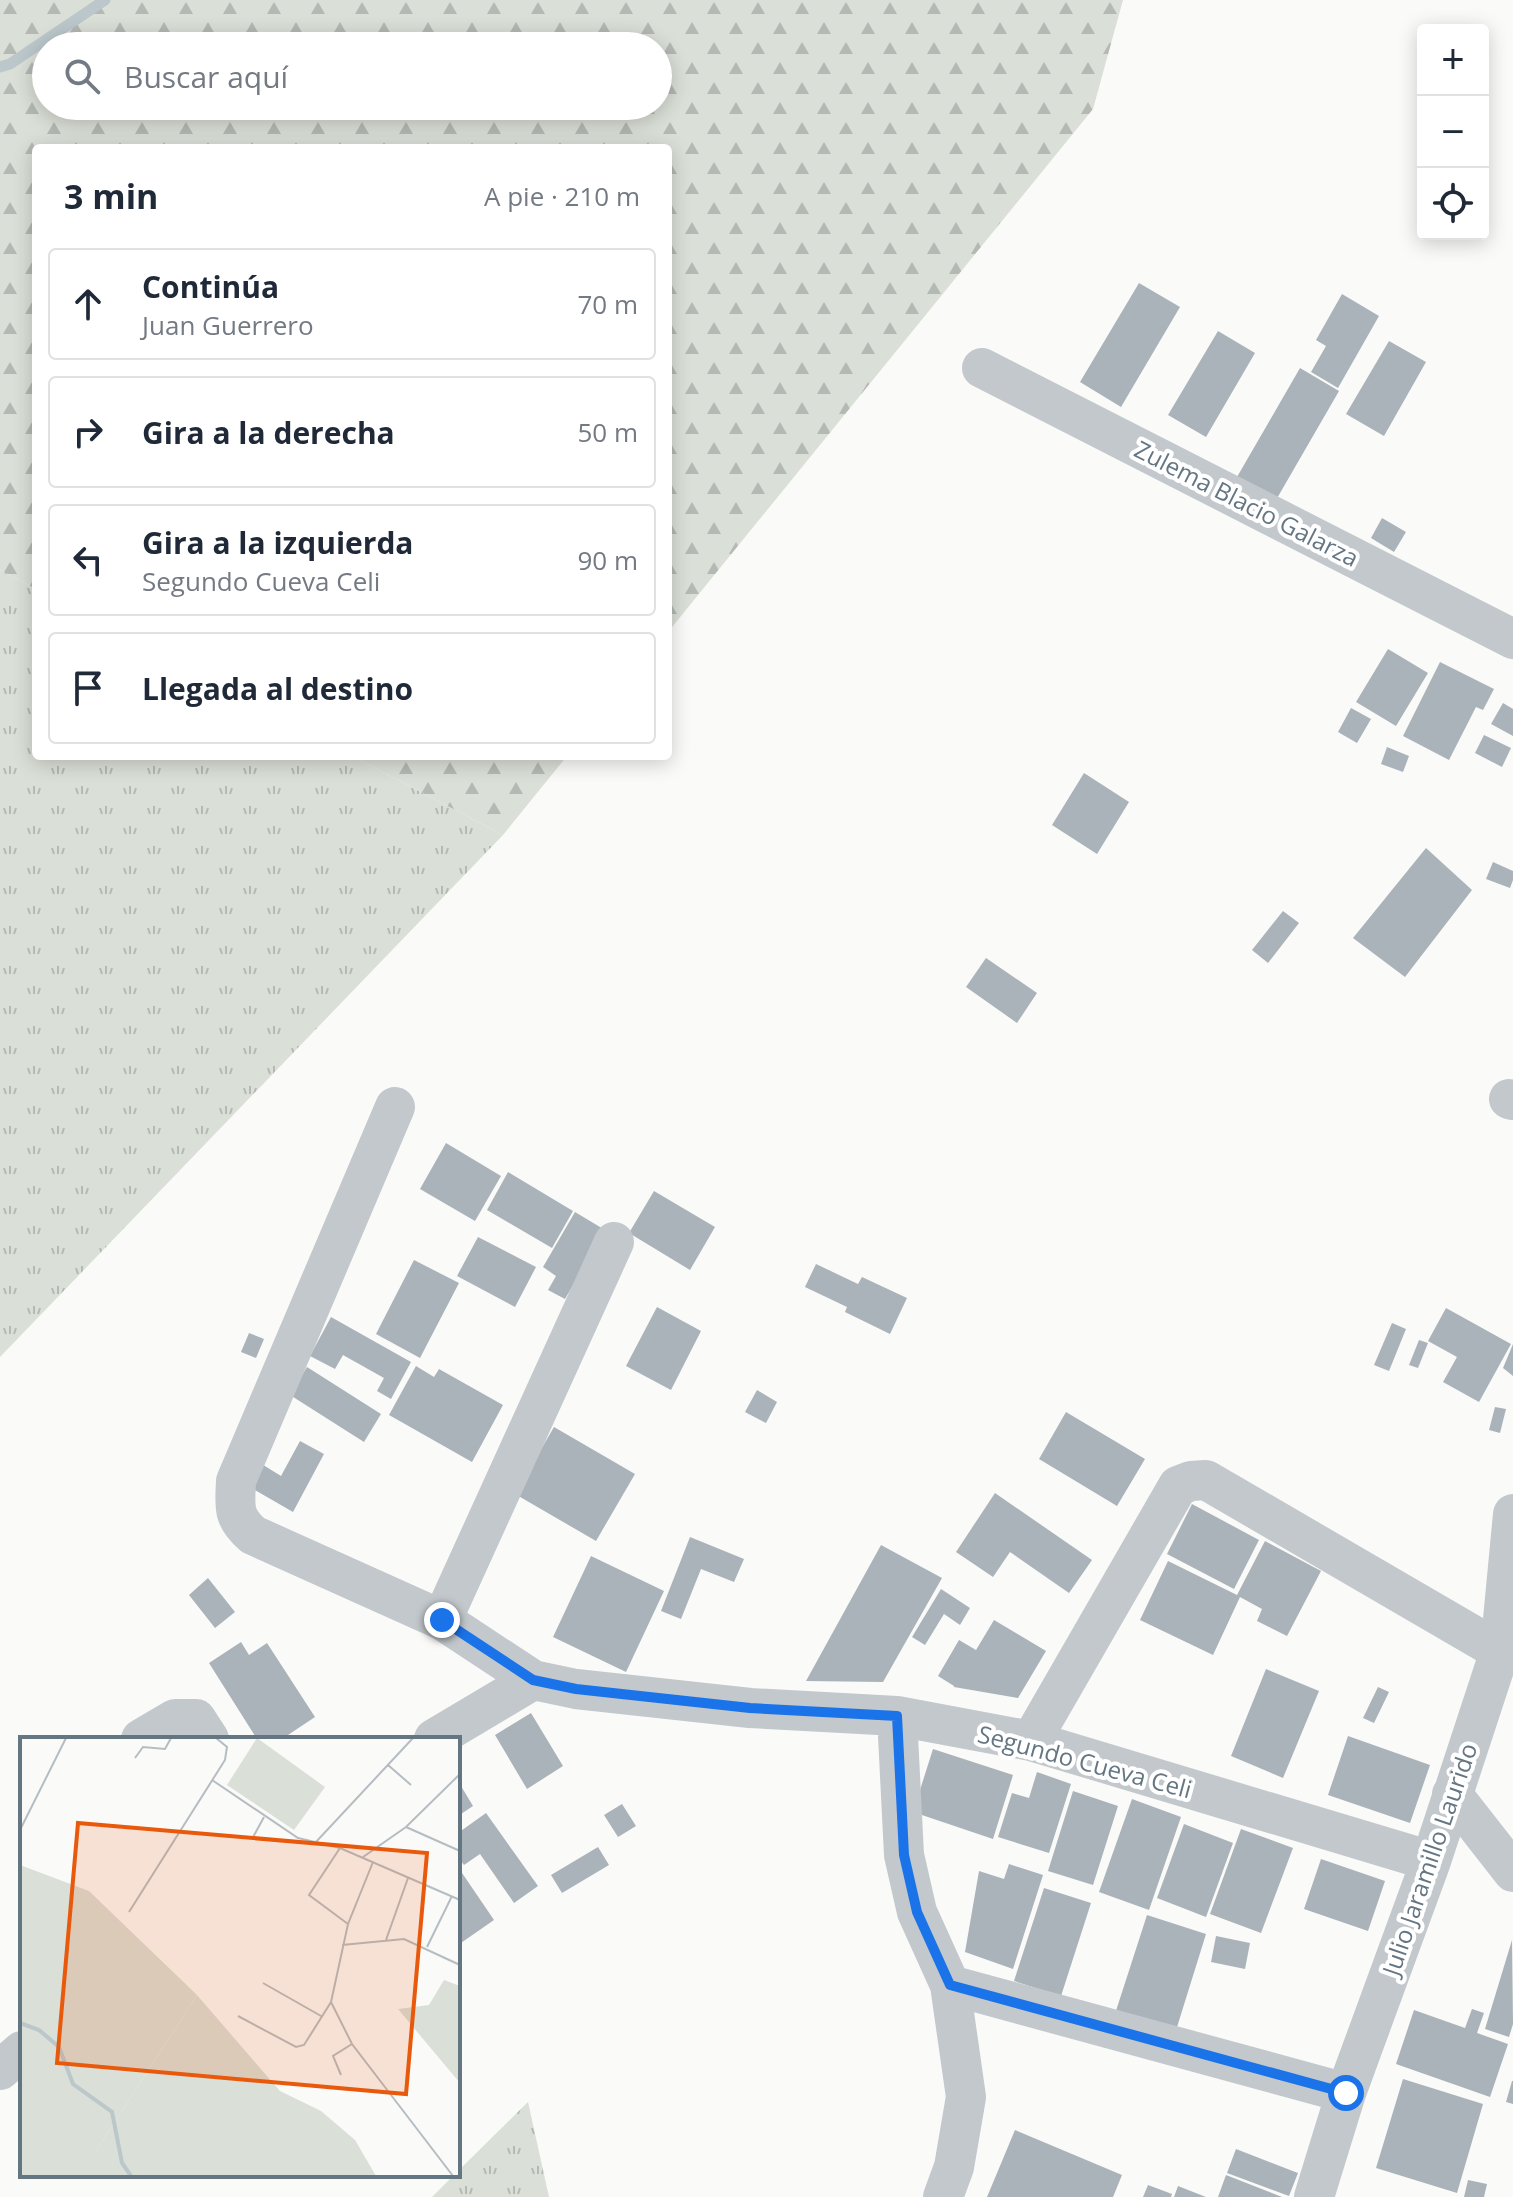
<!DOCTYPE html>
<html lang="es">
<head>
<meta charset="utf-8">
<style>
  body { margin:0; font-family:"Open Sans",sans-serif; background:#f6f6f7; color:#1f2937 }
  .controls { position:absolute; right:24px; top:24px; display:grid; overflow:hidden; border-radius:8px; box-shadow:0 4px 20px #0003 }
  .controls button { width:72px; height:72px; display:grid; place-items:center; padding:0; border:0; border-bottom:2px solid #e0e1e3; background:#fff; color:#1f2937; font:40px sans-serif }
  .stop { position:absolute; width:24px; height:24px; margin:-18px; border:6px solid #1a73e8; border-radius:50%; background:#fff }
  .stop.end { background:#1a73e8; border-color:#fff; box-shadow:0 2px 8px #0008 }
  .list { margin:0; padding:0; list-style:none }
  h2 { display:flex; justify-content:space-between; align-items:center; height:104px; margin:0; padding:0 32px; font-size:34px }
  h2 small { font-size:26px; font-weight:400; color:#747a83 }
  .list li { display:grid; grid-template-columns:52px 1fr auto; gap:24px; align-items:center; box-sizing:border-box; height:112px; margin:0 16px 16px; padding:0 16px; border:2px solid #e0e1e3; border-radius:8px }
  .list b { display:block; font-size:30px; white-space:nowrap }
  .list p { margin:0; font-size:26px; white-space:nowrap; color:#747a83 }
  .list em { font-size:26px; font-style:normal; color:#747a83 }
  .icon { flex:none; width:44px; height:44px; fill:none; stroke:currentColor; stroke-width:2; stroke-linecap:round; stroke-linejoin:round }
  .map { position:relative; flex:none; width:1513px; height:2197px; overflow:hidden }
  .search { position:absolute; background:#fff; box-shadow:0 4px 20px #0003; left:32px; top:32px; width:640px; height:88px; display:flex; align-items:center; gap:20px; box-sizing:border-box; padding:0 28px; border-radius:44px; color:#747a83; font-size:30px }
  .panel { position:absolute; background:#fff; box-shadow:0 4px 20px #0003; left:32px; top:144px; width:640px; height:616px; border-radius:8px }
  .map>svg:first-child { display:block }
  .grass { fill:url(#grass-tufts) }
  .forest { fill:url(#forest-firs); fill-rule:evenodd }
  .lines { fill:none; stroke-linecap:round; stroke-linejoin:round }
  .stream { stroke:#bbc7cb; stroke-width:11 }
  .building { fill:#aab3b9 }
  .minor { stroke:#c3c8cc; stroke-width:40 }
  .route { stroke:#1a73e8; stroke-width:10 }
  .labels { text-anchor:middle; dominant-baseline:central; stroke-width:8; stroke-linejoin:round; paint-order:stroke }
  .street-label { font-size:24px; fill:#657683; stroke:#fff }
  .inset-river { fill:none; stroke:#bbc7cb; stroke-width:4 }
  .inset-road { fill:none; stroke:#b5bdc2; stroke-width:2 }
  .view { fill:#e8590c; fill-opacity:0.15; stroke:#e8590c; stroke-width:4 }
  .inset-edge { fill:none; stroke:#657683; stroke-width:4 }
</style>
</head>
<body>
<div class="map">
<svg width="1513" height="2197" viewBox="0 0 1513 2197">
  <defs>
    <pattern id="grass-tufts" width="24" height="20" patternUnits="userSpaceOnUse" patternTransform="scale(2)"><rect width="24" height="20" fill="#dadfd7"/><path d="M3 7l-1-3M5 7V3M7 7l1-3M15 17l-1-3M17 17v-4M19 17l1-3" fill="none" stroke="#b4b9b4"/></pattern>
    <pattern id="forest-firs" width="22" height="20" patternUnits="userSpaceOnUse" patternTransform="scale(2)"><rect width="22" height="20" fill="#dadfd7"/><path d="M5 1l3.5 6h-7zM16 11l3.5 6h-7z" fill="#b4b9b4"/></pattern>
  </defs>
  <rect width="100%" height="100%" fill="#fafaf8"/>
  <path class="grass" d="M 0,570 L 36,589 L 36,756 L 352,756 L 503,835 L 0,1357 Z
    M 528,2102 L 549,2197 L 432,2197 L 454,2175 L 458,2175 L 458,2171 Z"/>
  <path class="forest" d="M 0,0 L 1123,0 L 1093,109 L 668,632 L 668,148 L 36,148 L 36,589 L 0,570 ZM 46,46 L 658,46 L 658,106 L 46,106 Z
    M 352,756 L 567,756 L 503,835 Z"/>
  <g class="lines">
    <path class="stream" d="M 0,67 L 10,64 L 105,0"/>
  </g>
  <path class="building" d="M 1139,283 L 1180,307 L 1121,407 L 1080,382 Z
    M 1342,294 L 1379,316 L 1338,388 L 1311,372 L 1326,346 L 1316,340 Z
    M 1218,331 L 1255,353 L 1206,437 L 1168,415 Z
    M 1389,341 L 1426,362 L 1384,436 L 1346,414 Z
    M 1300,368 L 1339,391 L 1276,500 L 1237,477 Z
    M 1382,518 L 1406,532 L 1394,552 L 1371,538 Z
    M 1388,649 L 1428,673 L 1396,726 L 1356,702 Z
    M 1440,662 L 1494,689 L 1483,710 L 1476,707 L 1449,760 L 1403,736 Z
    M 1503,703 L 1513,709 L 1513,736 L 1491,724 Z
    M 1351,708 L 1371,719 L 1357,743 L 1338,732 Z
    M 1484,735 L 1511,748 L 1502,767 L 1475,753 Z
    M 1387,747 L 1409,756 L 1403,772 L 1381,764 Z
    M 1084,773 L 1129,802 L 1097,854 L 1052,825 Z
    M 1426,848 L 1472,890 L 1405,977 L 1353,938 Z
    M 1493,862 L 1513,871 L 1513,880 L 1510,888 L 1486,879 Z
    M 1283,911 L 1299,923 L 1268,963 L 1252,950 Z
    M 986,958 L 1037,993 L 1017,1023 L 966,987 Z
    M 446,1143 L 501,1176 L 475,1221 L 420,1189 Z
    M 508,1172 L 573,1211 L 552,1248 L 487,1210 Z
    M 654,1191 L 715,1227 L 690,1270 L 629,1233 Z
    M 575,1212 L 605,1230 L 565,1299 L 548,1290 L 556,1276 L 543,1267 Z
    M 478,1237 L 536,1267 L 515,1307 L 457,1276 Z
    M 414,1260 L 459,1283 L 420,1358 L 376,1334 Z
    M 816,1264 L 858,1284 L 862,1277 L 907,1298 L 890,1334 L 845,1312 L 847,1307 L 805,1287 Z
    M 657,1307 L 701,1331 L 671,1390 L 626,1366 Z
    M 1446,1308 L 1511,1344 L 1479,1402 L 1443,1382 L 1457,1357 L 1428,1341 Z
    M 331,1317 L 411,1362 L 391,1399 L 377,1391 L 384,1378 L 343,1355 L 335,1369 L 310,1356 Z
    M 1392,1323 L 1406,1329 L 1389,1371 L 1374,1365 Z
    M 249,1333 L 264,1339 L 256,1358 L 241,1352 Z
    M 1419,1340 L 1428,1343 L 1418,1368 L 1409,1365 Z
    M 1513,1344 L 1513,1376 L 1503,1368 Z
    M 416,1366 L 434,1377 L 439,1369 L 503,1405 L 472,1462 L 389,1415 Z
    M 307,1367 L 381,1414 L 364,1442 L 290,1395 Z
    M 757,1390 L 777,1402 L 766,1423 L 745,1412 Z
    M 1495,1407 L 1506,1409 L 1500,1433 L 1489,1430 Z
    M 1066,1412 L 1145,1459 L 1117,1506 L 1039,1459 Z
    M 554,1427 L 635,1474 L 596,1541 L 515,1494 Z
    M 300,1441 L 324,1454 L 293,1512 L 248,1486 L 260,1463 L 281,1476 Z
    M 995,1493 L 1092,1560 L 1069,1593 L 1010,1552 L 993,1577 L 956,1552 Z
    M 1192,1504 L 1259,1540 L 1234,1589 L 1167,1554 Z
    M 690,1537 L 744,1559 L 734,1582 L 701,1569 L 681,1619 L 661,1611 Z
    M 1265,1541 L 1321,1571 L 1287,1636 L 1257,1621 L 1262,1609 L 1240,1597 L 1213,1655 L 1140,1620 L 1168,1561 L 1237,1595 Z
    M 881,1545 L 942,1578 L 883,1682 L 806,1681 Z
    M 591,1556 L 664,1591 L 626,1672 L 553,1637 Z
    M 208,1578 L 235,1612 L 215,1628 L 189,1595 Z
    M 941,1589 L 970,1608 L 960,1625 L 944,1614 L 925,1645 L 912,1637 Z
    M 994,1620 L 1046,1651 L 1018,1698 L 954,1687 L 954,1686 L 938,1676 L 959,1640 L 976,1650 Z
    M 241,1642 L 249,1655 L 267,1643 L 315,1717 L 282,1739 L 257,1739 L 209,1663 Z
    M 1266,1669 L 1319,1691 L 1283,1778 L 1231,1756 Z
    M 1378,1687 L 1389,1692 L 1374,1723 L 1363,1718 Z
    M 531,1713 L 563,1766 L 527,1789 L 495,1735 Z
    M 1348,1736 L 1430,1765 L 1410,1823 L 1328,1795 Z
    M 933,1749 L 1013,1775 L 993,1839 L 913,1812 Z
    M 1037,1772 L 1071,1784 L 1049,1853 L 998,1837 L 1012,1793 L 1029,1798 Z
    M 458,1781 L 473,1806 L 458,1816 Z
    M 1073,1791 L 1118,1806 L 1093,1885 L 1048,1871 Z
    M 1132,1799 L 1181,1817 L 1149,1910 L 1099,1892 Z
    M 622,1804 L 636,1826 L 618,1837 L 604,1815 Z
    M 486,1813 L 538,1886 L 514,1903 L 480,1854 L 464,1865 L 458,1857 L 458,1833 Z
    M 1184,1824 L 1233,1843 L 1206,1917 L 1157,1898 Z
    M 1241,1829 L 1293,1848 L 1261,1933 L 1210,1914 Z
    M 598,1847 L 609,1865 L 562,1893 L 551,1875 Z
    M 1321,1859 L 1385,1881 L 1368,1931 L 1304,1909 Z
    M 1009,1864 L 1043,1875 L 1013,1969 L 965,1952 L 979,1871 L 1004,1879 Z
    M 458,1867 L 494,1920 L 458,1945 Z
    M 1044,1888 L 1091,1903 L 1061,1996 L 1014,1981 Z
    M 1147,1915 L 1206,1934 L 1173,2040 L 1113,2020 Z
    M 1216,1936 L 1250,1943 L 1245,1969 L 1211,1962 Z
    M 1512,1940 L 1513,2024 L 1509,2037 L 1485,2029 Z
    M 1472,2009 L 1484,2013 L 1477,2033 L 1508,2044 L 1490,2097 L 1396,2064 L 1414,2010 L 1465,2028 Z
    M 1403,2079 L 1483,2104 L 1457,2193 L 1376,2168 Z
    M 1512,2081 L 1513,2081 L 1513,2104 L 1506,2102 Z
    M 1015,2130 L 1122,2175 L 1113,2197 L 987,2197 Z
    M 1236,2149 L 1298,2173 L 1289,2196 L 1227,2173 Z
    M 1226,2175 L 1282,2197 L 1218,2197 Z
    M 1468,2180 L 1487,2184 L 1484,2197 L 1464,2197 Z
    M 1148,2185 L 1172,2194 L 1171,2197 L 1143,2197 Z
    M 1178,2186 L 1206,2197 L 1174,2197 Z"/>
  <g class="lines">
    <path class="minor" d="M 982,368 L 1513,639
      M 1509,1099 L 1513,1100
      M 395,1107 L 236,1481 C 235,1506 232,1517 253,1535 L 442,1620 L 533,1680 L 576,1689 L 750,1708 L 897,1716 L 1031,1741 L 1431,1861
      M 442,1620 L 614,1242
      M 897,1716 L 904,1855 L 917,1912 L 950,1985 L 966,2097 L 954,2167 L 943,2197
      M 141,1739 L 175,1719 L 196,1719 L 209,1739
      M 434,1739 L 533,1680
      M 1031,1741 L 1178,1486 L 1191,1481 L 1206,1480 L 1500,1651
      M 1452,1794 L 1513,1872
      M 950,1985 L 1346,2093
      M 0,2070 L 22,2051
      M 1314,2197 L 1346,2093 L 1431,1861 L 1500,1651 L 1513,1514"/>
  </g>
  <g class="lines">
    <path class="route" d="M 442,1620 L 533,1680 L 576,1689 L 750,1708 L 897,1716 L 904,1855 L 917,1912 L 950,1985 L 1346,2093"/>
  </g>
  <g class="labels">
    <g class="street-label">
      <text transform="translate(1247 503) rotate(27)">Zulema Blacio Galarza</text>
      <text transform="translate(1085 1761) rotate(15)">Segundo Cueva Celi</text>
      <text transform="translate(1429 1859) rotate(-71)">Julio Jaramillo Laurido</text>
    </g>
  </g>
  <g transform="translate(20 1737)">
    <rect width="440" height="440" fill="#fafaf8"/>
    <path d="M 424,243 L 440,249 L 440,346 L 378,272 L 409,268 ZM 177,258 L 260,354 L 301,374 L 335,403 L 356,439 L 76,439 L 76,414 Z" fill="#dadfd7"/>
    <path d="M 0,128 L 69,154 L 177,258 L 76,414 L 76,439 L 0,439 Z" fill="#dadfd7"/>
    <path d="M 237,1 L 305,50 L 274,93 L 207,48 Z" fill="#dadfd7"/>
    <path class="inset-river" d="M 0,286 L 19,293 L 39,310 L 53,347 L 92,375 L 102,426 L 111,439"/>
    <path class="inset-road" d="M 115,21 L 123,10 L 145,12 L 151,1M 368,28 L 391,48M 192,43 L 278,101 L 320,111 L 440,163M 386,90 L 440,114M 0,93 L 46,1M 232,102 L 244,80M 295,106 L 393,1M 320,111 L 289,158 L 328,187M 343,120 L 386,90 L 440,37M 109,175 L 205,23 L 207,10 L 196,1M 366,203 L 388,141M 322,208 L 384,202 L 440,228M 407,210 L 432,159M 243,246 L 301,279M 311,265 L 332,307 L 433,439M 218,279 L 276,310 L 284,308 L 311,265 L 328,187 L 353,125M 321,338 L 313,319 L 332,307"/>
    <path class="view" d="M 58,86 L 407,116 L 386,357 L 37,326 Z"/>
    <rect width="440" height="440" class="inset-edge"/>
  </g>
</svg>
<div class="controls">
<button>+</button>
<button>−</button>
<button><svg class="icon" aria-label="locate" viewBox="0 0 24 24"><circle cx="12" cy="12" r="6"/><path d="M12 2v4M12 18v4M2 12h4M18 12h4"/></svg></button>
</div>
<div class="stop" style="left:1346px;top:2093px"></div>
<div class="stop end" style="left:442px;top:1620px"></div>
<div class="search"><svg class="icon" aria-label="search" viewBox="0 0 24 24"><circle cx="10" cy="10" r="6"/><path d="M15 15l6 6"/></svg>Buscar aquí</div>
<section class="panel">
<h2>3 min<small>A pie · 210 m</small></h2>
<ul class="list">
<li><svg class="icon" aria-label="ahead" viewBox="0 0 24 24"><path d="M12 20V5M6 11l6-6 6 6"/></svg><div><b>Continúa</b><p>Juan Guerrero</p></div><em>70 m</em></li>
<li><svg class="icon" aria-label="right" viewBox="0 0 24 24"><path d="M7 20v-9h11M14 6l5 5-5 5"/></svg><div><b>Gira a la derecha</b></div><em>50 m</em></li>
<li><svg class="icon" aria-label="left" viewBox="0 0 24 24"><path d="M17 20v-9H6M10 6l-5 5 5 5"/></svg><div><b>Gira a la izquierda</b><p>Segundo Cueva Celi</p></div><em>90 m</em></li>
<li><svg class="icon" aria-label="arrive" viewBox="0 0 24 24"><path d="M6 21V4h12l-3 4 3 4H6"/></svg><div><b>Llegada al destino</b></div></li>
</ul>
</section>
</div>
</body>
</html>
